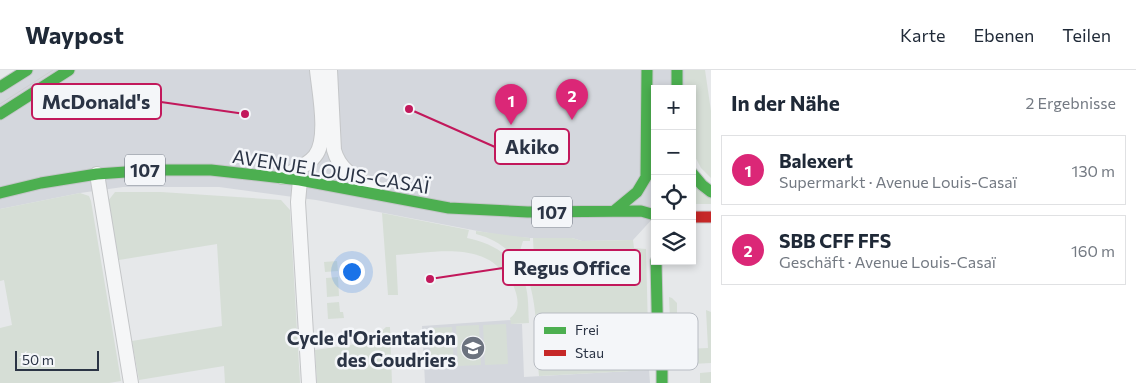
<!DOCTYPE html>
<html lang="de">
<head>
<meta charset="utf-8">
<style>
  body { margin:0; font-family:Commissioner,sans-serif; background:#f2f2f3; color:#1f2937 }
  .controls { position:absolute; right:15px; top:15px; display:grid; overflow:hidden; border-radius:0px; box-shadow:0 2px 8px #0003 }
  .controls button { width:45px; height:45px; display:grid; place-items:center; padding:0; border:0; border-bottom:1px solid #e0e1e3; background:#fff; color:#1f2937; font:25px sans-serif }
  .scale { position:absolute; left:15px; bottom:12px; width:84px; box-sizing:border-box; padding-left:5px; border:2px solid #2b3445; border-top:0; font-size:14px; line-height:18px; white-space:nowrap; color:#2b3445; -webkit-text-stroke:4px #f4f6f9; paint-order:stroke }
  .you { position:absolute; left:351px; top:201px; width:18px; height:18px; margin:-12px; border:4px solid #fff; border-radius:50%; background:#1a73e8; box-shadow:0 0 0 8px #1a73e833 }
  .badge { display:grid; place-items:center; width:32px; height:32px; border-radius:50%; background:#db2777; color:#fff; font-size:16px; font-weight:700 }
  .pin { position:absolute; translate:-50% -41px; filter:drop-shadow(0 1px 2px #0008) }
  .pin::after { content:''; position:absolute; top:26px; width:18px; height:15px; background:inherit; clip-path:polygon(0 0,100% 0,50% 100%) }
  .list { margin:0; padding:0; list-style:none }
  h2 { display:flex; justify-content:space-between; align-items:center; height:65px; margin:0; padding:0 20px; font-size:21px }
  h2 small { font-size:16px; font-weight:400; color:#747a83 }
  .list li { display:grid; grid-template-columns:32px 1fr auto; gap:15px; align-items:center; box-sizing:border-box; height:70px; margin:0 10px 10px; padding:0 10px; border:1px solid #e0e1e3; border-radius:0px }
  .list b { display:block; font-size:19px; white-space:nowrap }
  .list p { margin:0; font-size:16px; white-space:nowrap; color:#747a83 }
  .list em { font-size:16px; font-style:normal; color:#747a83 }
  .icon { flex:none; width:28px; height:28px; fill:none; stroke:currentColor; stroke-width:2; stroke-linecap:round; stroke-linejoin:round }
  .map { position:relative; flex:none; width:711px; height:313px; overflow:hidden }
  header { display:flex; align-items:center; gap:30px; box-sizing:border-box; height:70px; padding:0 25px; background:#fff; border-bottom:1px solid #e0e1e3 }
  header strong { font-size:24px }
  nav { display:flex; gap:28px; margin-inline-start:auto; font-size:18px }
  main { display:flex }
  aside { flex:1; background:#fff }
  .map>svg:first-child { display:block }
  .built { fill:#d4d7dd }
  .green { fill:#d6ded6 }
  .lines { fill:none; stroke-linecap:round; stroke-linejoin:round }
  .street-casing { stroke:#c4c6c8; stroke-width:16 }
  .fast-casing { stroke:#c4c6c8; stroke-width:13 }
  .jam-casing { stroke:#c4c6c8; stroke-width:13 }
  .street { stroke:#f5f6f7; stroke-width:14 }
  .fast { stroke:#4caf50; stroke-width:11 }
  .jam { stroke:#c62828; stroke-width:11 }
  .tram { stroke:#cecfd2; stroke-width:1 }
  .labels { text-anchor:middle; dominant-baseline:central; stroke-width:5; stroke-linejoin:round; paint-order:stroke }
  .shield { fill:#f4f6f9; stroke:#676e7b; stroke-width:1 }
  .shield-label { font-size:18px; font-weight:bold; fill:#2b3445 }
  .street-label { font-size:19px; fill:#2b3445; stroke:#f4f6f9 }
  .poi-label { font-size:19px; font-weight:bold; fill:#2b3445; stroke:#f4f6f9; text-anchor:end }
  .key { fill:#f4f6f9; stroke:#b8bcc3; stroke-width:1 }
  .key-label { font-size:14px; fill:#2b3445 }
  .leader { fill:none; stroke:#c2185b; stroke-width:2 }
  .callout-dot { fill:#c2185b; stroke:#f4f6f9; stroke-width:2 }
  .callout { fill:#f4f6f9; stroke:#c2185b; stroke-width:2 }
  .callout-label { font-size:20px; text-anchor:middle; font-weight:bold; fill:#2b3445 }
</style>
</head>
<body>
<header>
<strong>Waypost</strong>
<nav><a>Karte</a><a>Ebenen</a><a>Teilen</a></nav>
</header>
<main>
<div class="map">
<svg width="711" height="313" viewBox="0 0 711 313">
  <rect width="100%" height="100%" fill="#e6e8ea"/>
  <path class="built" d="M 16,0 L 685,0 L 685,19 L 655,19 L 655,146 L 633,170 L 582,171 L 572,168 L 530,168 L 504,166 L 316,130 L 219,117 L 123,117 L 80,123 L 0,139 L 0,10 Z
    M 511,250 L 511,254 L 522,254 L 524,307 L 649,300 L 650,313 L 425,313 L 422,256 Z"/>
  <path class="green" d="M 685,0 L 705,0 L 711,41 L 711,108 L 701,98 L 692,81 L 692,19 L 685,19 Z
    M 692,112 L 711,128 L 711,134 L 692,134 Z
    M 115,122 L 161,122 L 281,130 L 290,140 L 300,313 L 225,313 L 224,296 L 139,310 L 132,271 L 222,256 L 217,174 L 119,190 L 108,131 Z
    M 80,123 L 89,126 L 91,131 L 121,311 L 109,313 L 0,313 L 0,258 L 12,255 L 4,210 L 0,211 L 0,139 Z
    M 382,143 L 469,160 L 467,168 C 493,173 516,187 525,214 C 529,226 528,240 529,253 L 511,254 L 510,248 C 526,237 513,212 504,200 L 502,201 C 478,172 430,183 396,185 L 398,225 L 388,225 Z
    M 476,161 L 530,168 L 530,171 L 523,171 L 519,184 L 515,186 C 502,175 492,168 476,164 Z
    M 533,168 L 572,168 L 582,171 L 633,170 L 634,178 L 646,179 L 649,300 L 539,306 C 536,271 539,228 523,197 L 525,193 L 534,189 Z
    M 337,191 L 338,201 L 325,202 L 324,192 Z
    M 338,207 L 339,226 L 327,227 L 326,208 Z
    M 669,227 L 672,228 L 677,233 L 677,252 L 685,252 L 686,279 L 708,278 L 706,240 L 711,242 L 711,293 L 672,295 Z
    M 339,232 L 340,242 L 343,242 L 344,248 L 328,249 L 327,233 Z
    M 506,254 L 508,294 L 485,295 L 483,255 Z
    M 479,255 L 481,295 L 458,296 L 456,256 Z
    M 386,257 L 390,257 L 392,313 L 317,313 L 315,280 L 370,272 Z
    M 452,257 L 454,297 L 431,298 L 429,258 Z
    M 711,302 L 711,313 L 696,313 L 700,313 L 700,303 Z"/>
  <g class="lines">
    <g class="street-casing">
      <path id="street" d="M 330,0 L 334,80 C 340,102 358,109 375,119
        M 97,104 L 131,313
        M 282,107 C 293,101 307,96 315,86 C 329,69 319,21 317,0
        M 300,110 L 298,132 L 309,313"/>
    </g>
    <g class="fast-casing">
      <path id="fast" d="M 677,0 L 677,19
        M 0,17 L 27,0
        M 0,44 L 69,0
        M 692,103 L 702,115 L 711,122
        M 0,123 L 41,113 L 97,104 L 154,100 L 211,100 L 300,110 L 449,138 L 528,142 L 641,141 L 655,145
        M 614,141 L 637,122 L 646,107 L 647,0
        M 656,191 L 658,281 L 662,300 L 662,313"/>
    </g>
    <g class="jam-casing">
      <path id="jam" d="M 692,147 L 711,147"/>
    </g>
    <use href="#street" class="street"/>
    <use href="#fast" class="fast"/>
    <use href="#jam" class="jam"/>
    <path class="tram" d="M 0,34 L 53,0"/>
  </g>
  <defs>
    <g id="school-disc" transform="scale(1.25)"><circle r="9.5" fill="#6c737f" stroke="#f4f6f9"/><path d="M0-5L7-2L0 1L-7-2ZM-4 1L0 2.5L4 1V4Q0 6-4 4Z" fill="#fff"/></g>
  </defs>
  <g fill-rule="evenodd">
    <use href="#school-disc" x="473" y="278"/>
  </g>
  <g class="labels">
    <g class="shield">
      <rect x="125" y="84.5" width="40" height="31" rx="4"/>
      <rect x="532" y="126.5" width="40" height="31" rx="4"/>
    </g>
    <g class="shield-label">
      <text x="145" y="100">107</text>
      <text x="552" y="142">107</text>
    </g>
    <g class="street-label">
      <text transform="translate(331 101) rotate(9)">AVENUE LOUIS-CASAÏ</text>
    </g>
    <g class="poi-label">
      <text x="456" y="267">Cycle d'Orientation<tspan x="456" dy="22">des Coudriers</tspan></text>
    </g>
  </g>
  <rect x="534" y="243" width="164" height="57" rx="8" class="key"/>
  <rect x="544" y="257" width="22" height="7" fill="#4caf50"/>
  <rect x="544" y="280" width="22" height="6" fill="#c62828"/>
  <g class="key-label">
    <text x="575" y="265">Frei</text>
    <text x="575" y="288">Stau</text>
  </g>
  <path class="leader" d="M245 44L161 32M409 39L495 77M430 209L503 198"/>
  <g class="callout-dot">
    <circle cx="245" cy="44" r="5"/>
    <circle cx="409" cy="39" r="5"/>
    <circle cx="430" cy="209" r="5"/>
  </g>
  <g class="callout">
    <rect x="32" y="14" width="129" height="35" rx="5"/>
    <rect x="495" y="59" width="74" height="35" rx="5"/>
    <rect x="503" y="180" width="137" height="35" rx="5"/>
  </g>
  <g class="callout-label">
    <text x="96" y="39">McDonald's</text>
    <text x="532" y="84">Akiko</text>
    <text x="572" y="205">Regus Office</text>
  </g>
</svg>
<div class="controls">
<button>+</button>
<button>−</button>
<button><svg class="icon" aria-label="locate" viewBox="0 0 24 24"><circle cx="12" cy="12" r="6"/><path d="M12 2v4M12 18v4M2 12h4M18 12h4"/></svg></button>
<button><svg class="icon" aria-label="layers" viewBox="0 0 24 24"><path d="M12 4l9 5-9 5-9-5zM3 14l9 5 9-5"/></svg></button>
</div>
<div class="scale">50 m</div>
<div class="you"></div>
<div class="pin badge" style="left:511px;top:55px">1</div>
<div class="pin badge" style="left:572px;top:50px">2</div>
</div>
<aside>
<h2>In der Nähe<small>2 Ergebnisse</small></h2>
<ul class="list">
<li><span class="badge">1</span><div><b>Balexert</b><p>Supermarkt · Avenue Louis-Casaï</p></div><em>130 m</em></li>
<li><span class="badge">2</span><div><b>SBB CFF FFS</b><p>Geschäft · Avenue Louis-Casaï</p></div><em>160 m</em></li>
</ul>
</aside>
</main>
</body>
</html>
